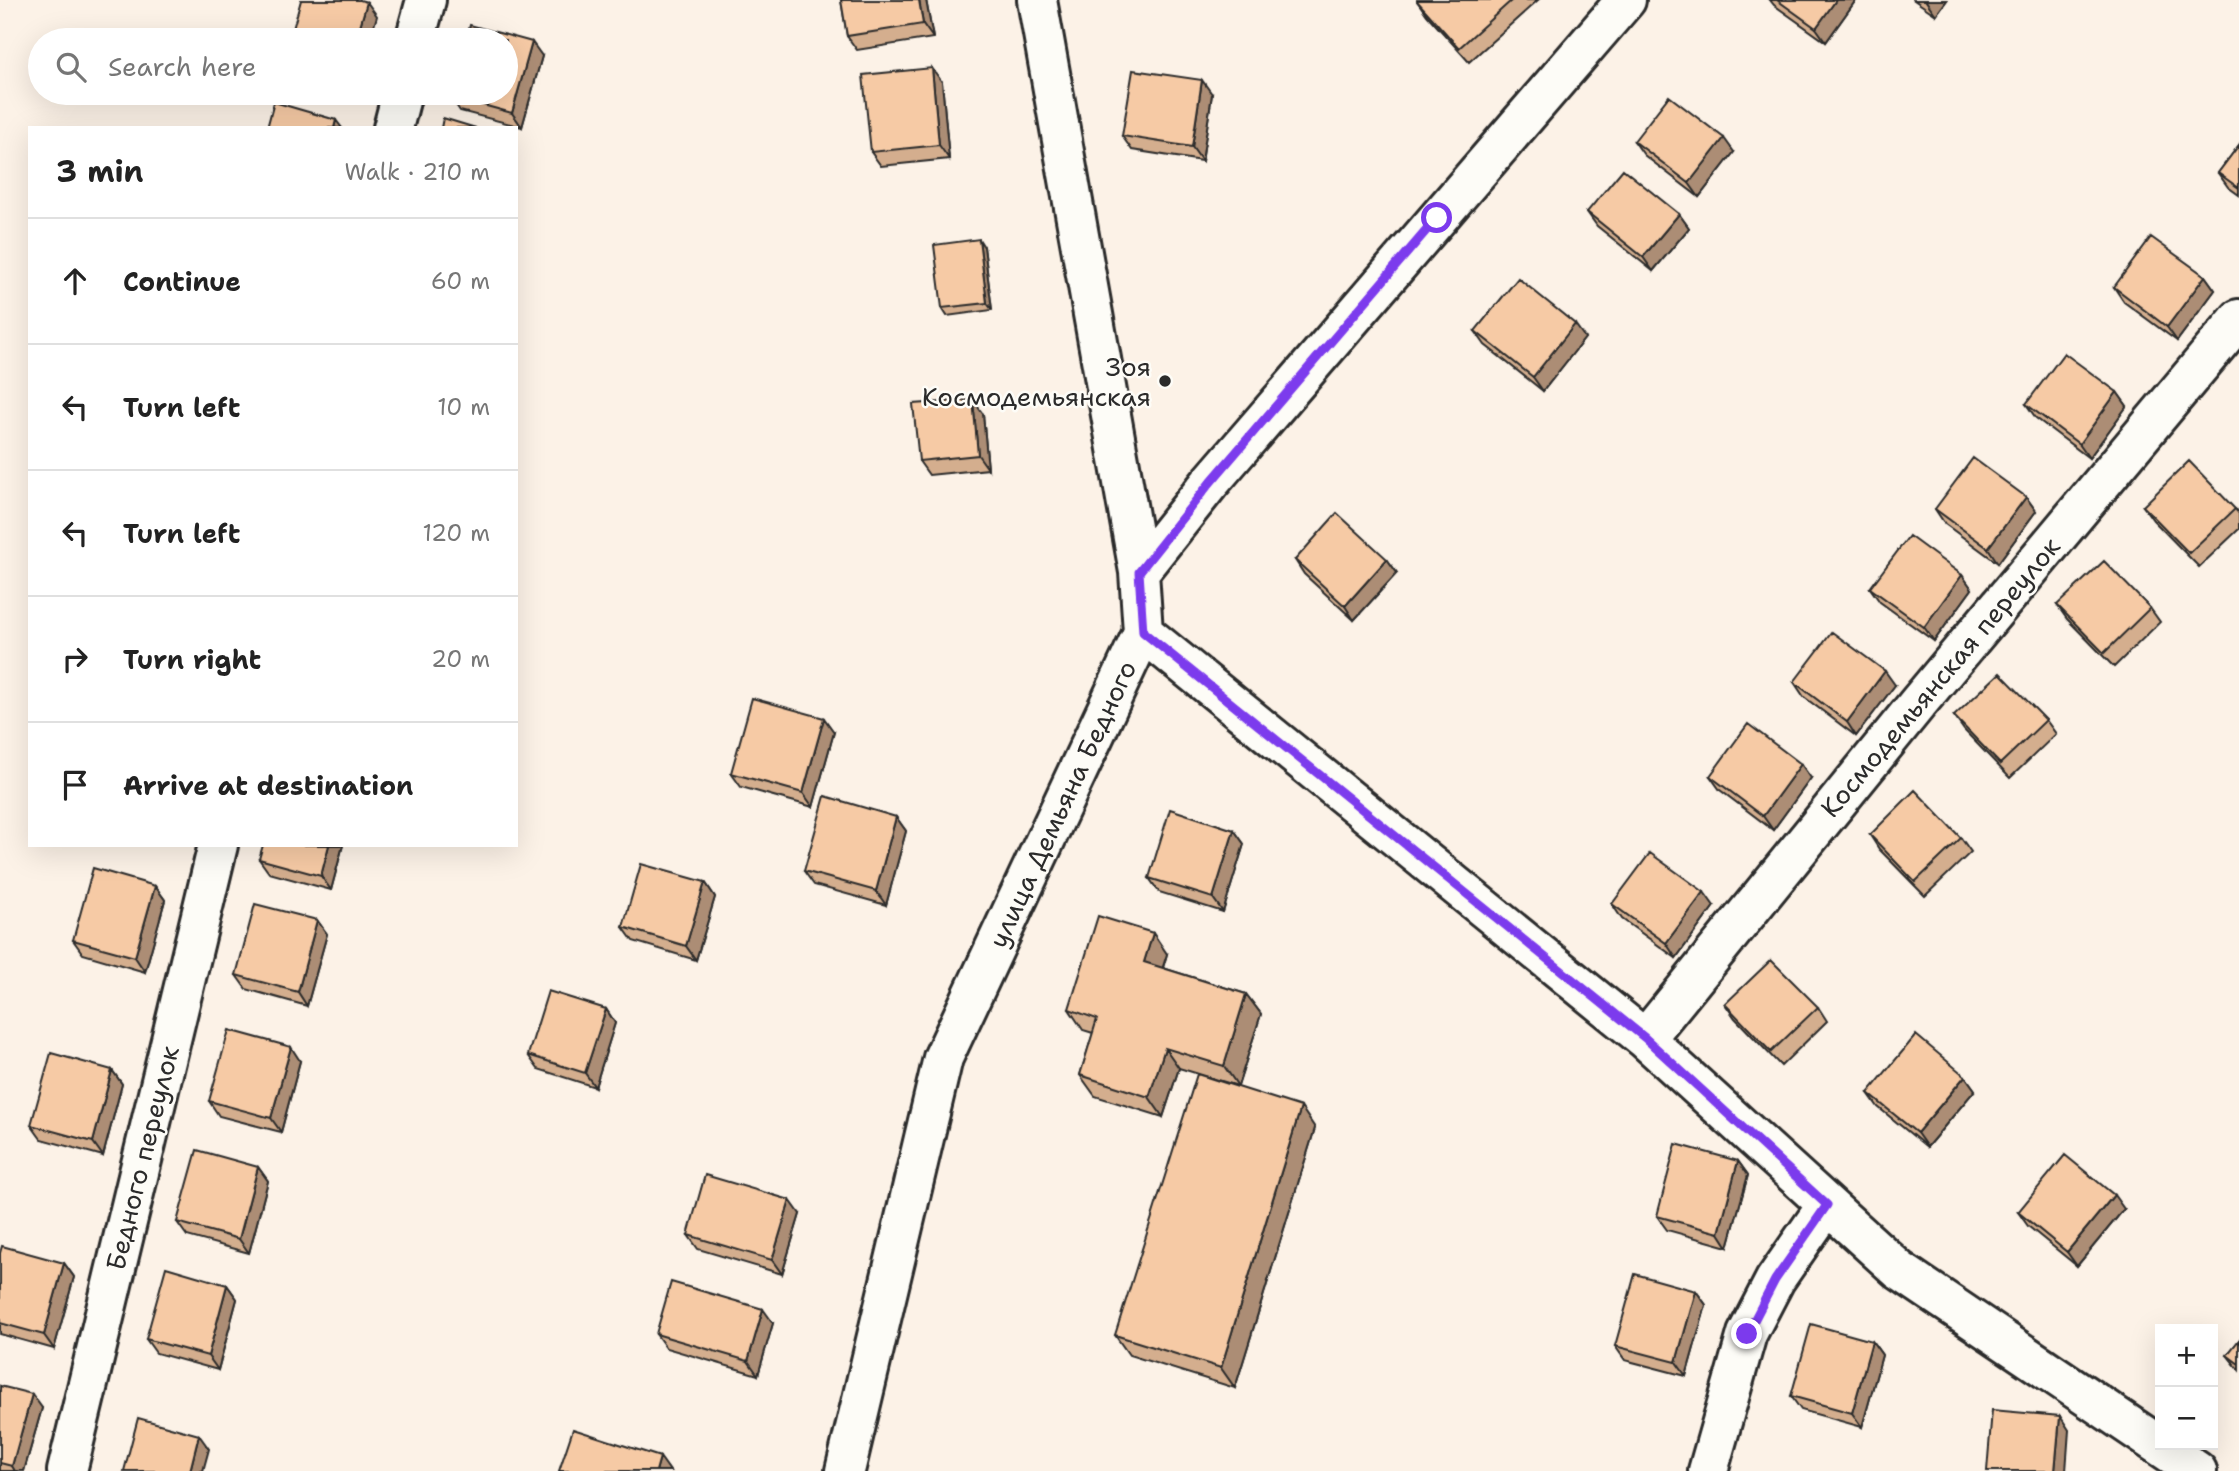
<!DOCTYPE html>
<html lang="en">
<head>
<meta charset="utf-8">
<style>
  body { margin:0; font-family:"Shantell Sans",sans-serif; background:#f6f6f6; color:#222 }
  .controls { position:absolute; right:21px; bottom:21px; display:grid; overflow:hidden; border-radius:0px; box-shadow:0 7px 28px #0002 }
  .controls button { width:63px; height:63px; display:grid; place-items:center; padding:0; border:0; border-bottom:2px solid #e0e0e0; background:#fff; color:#222; font:35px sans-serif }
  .stop { position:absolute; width:21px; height:21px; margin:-16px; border:5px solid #7c3aed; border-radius:50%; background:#fff }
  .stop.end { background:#7c3aed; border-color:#fff; box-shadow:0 2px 7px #0008 }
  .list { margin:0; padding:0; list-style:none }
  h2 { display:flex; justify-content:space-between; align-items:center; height:91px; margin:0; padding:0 28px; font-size:30px }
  h2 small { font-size:23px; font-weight:400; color:#767676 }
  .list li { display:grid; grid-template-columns:46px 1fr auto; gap:21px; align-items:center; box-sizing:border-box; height:126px; padding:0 28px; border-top:2px solid #e0e0e0 }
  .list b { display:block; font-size:26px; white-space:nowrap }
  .list em { font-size:23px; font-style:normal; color:#767676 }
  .icon { flex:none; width:38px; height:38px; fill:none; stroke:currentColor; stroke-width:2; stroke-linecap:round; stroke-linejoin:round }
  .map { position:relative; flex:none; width:2239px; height:1471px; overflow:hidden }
  .search { position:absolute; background:#fff; box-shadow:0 7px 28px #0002; left:28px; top:28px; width:490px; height:77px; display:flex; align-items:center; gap:18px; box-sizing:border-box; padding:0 24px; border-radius:38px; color:#767676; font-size:26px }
  .panel { position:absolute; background:#fff; box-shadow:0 7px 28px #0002; left:28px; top:126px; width:490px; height:721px; border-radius:0px }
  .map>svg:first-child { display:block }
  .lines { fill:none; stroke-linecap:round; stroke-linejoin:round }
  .street-casing { stroke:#2b2b2b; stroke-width:44 }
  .street { stroke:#fdfcf7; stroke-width:38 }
  .wall { fill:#d4ae8e; stroke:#2b2b2b; stroke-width:2 }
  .shaded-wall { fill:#ac8d74; stroke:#2b2b2b; stroke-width:2 }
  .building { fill:#f6caa5; stroke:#2b2b2b; stroke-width:2 }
  .route { stroke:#7c3aed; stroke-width:9 }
  .poi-dot { fill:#2b2b2b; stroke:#fdfcf7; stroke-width:2.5 }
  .labels { text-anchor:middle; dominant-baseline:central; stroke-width:5; stroke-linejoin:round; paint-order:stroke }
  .poi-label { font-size:26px; fill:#2b2b2b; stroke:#fdfcf7; text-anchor:end }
  .street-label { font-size:26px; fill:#2b2b2b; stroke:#fdfcf7 }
</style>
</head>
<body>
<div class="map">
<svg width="2239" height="1471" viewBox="0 0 2239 1471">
  <rect width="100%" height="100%" fill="#fcf2e7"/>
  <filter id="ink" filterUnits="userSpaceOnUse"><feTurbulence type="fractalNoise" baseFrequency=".0143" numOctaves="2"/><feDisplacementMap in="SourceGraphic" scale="14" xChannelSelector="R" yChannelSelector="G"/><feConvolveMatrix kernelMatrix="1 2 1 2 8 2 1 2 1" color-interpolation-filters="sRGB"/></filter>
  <g filter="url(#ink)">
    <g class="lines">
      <g class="street-casing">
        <path id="street" d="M 415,40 L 426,0
          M 393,128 L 402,93
          M 1139,572 L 1209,484 L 1626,0
          M 1143,632 L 1645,1039 L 1899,1270 L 2197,1471
          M 1645,1039 L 1918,703 L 2239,319
          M 67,1471 L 218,845
          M 845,1471 L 943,1058 L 1143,632 L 1139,572 L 1037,0
          M 1708,1471 L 1747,1334 L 1775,1280 L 1827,1205"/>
      </g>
      <use href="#street" class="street"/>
    </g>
    <path class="wall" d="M 841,0 L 926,0 L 933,38 L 857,50 L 847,36 Z
      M 1417,0 L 1538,0 L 1469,62 L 1427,15 L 1417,1 Z
      M 1770,0 L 1856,0 L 1826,42 L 1774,5 Z
      M 1914,0 L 1947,0 L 1936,15 Z
      M 542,56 L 522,127 L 460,111 L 450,96 Z
      M 942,82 L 949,159 L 881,166 L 871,152 Z
      M 1212,94 L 1202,161 L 1132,150 L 1122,136 Z
      M 1634,141 L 1734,152 L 1699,197 L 1644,155 Z
      M 2239,145 L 2239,195 L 2228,187 L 2218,173 Z
      M 1587,212 L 1679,214 L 1689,228 L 1653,271 L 1597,226 Z
      M 984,247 L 992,310 L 947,316 L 942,308 Z
      M 2205,276 L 2215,290 L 2177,341 L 2124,302 L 2114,287 Z
      M 1475,331 L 1585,338 L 1543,391 L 1485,345 Z
      M 2117,392 L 2127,406 L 2089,458 L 2036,418 L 2026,404 Z
      M 983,414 L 988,469 L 929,475 L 919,461 Z
      M 2026,497 L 2036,511 L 1998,563 L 1945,524 L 1935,509 Z
      M 2143,506 L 2235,509 L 2239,514 L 2239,529 L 2199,567 L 2153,520 Z
      M 1387,559 L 1397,573 L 1354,620 L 1304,574 L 1295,560 Z
      M 1962,575 L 1972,589 L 1934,641 L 1880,602 L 1870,588 Z
      M 2057,605 L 2150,608 L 2160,622 L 2114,667 L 2067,619 Z
      M 1794,682 L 1895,685 L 1856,736 L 1804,697 Z
      M 1954,716 L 2046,720 L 2056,734 L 2010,778 L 1964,730 Z
      M 834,732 L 813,807 L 741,787 L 731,773 Z
      M 1710,776 L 1811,778 L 1773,830 L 1720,790 Z
      M 896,817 L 906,831 L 886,905 L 814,885 L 804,871 Z
      M 1234,830 L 1244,844 L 1223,912 L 1159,892 L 1149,878 Z
      M 1870,835 L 1961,838 L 1971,852 L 1925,896 L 1879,849 Z
      M 343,845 L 331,890 L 269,873 L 259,859 Z
      M 705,882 L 715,897 L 696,960 L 633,941 L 623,927 Z
      M 155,886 L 165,900 L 145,972 L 83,954 L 73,940 Z
      M 1612,904 L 1714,906 L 1676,958 L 1622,919 Z
      M 317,920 L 327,934 L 307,1006 L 246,989 L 236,975 Z
      M 1167,954 L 1163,968 L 1246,994 L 1261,1014 L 1238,1086 L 1179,1068 L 1163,1117 L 1095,1096 L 1080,1075 L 1093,1033 L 1083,1030 L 1069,1009 Z
      M 1725,1004 L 1818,1007 L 1827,1021 L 1781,1066 L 1735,1018 Z
      M 606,1009 L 615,1023 L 595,1087 L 538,1069 L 528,1055 Z
      M 300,1061 L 281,1132 L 219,1116 L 209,1101 Z
      M 112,1070 L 122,1084 L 103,1156 L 41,1139 L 31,1125 Z
      M 1965,1076 L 1975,1090 L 1927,1147 L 1878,1107 L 1868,1093 Z
      M 1315,1128 L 1235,1388 L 1129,1355 L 1115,1335 Z
      M 1738,1161 L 1748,1175 L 1728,1247 L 1667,1230 L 1657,1216 Z
      M 258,1167 L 268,1181 L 249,1253 L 187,1236 L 177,1222 Z
      M 2124,1209 L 2077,1266 L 2028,1226 L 2018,1212 Z
      M 800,1214 L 782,1274 L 698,1249 L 688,1235 Z
      M 0,1253 L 64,1263 L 74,1277 L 54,1349 L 0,1334 Z
      M 227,1285 L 237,1299 L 218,1370 L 156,1353 L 146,1339 Z
      M 1696,1291 L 1706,1305 L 1686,1376 L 1625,1360 L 1615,1346 Z
      M 773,1323 L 758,1375 L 666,1348 L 656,1334 Z
      M 2239,1340 L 2239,1370 L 2227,1355 Z
      M 1872,1341 L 1882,1355 L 1862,1427 L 1801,1410 L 1791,1396 Z
      M 0,1386 L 42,1408 L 24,1471 L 0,1471 Z"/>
    <path class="shaded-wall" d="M 919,0 L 926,0 L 933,38 L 923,24 Z
      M 1836,0 L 1856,0 L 1826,42 L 1816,28 Z
      M 1927,0 L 1947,0 L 1936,15 L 1926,1 Z
      M 367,2 L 377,16 L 370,40 L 356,40 Z
      M 532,42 L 542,56 L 522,127 L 512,113 Z
      M 932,68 L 942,82 L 949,159 L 939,145 Z
      M 1202,80 L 1212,94 L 1202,161 L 1192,147 Z
      M 336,120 L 342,128 L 334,128 Z
      M 1724,138 L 1734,152 L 1699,197 L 1689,183 Z
      M 1679,214 L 1689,228 L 1653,271 L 1643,257 Z
      M 979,239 L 984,247 L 992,310 L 987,303 Z
      M 2205,276 L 2215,290 L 2177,341 L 2167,327 Z
      M 1575,324 L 1585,338 L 1543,391 L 1533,377 Z
      M 2117,392 L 2127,406 L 2089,458 L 2079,444 Z
      M 973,400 L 983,414 L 988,469 L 978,455 Z
      M 2026,497 L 2036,511 L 1998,563 L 1988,548 Z
      M 1387,559 L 1397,573 L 1354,620 L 1345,606 Z
      M 1962,575 L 1972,589 L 1934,641 L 1924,627 Z
      M 1885,671 L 1895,685 L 1856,736 L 1847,722 Z
      M 824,718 L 834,732 L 813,807 L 803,793 Z
      M 1801,764 L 1811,778 L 1773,830 L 1763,816 Z
      M 896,817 L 906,831 L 886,905 L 876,891 Z
      M 1234,830 L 1244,844 L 1223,912 L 1213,898 Z
      M 329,845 L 343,845 L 331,890 L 321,876 Z
      M 705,882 L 715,897 L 696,960 L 686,946 Z
      M 155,886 L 165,900 L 145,972 L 135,957 Z
      M 1704,892 L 1714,906 L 1676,958 L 1666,943 Z
      M 317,920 L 327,934 L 307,1006 L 298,992 Z
      M 1153,933 L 1167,954 L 1158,982 L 1144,962 Z
      M 1246,994 L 1261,1014 L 1238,1086 L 1224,1066 Z
      M 606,1009 L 615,1023 L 595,1087 L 585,1073 Z
      M 291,1047 L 300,1061 L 281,1132 L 271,1118 Z
      M 1165,1048 L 1179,1068 L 1163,1117 L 1149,1097 Z
      M 112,1070 L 122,1084 L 103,1156 L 93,1142 Z
      M 1965,1076 L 1975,1090 L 1927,1147 L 1917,1133 Z
      M 1301,1107 L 1315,1128 L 1235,1388 L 1221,1368 Z
      M 1738,1161 L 1748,1175 L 1728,1247 L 1719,1233 Z
      M 258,1167 L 268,1181 L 249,1253 L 239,1239 Z
      M 2114,1195 L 2124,1209 L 2077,1266 L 2067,1252 Z
      M 790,1200 L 800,1214 L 782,1274 L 772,1260 Z
      M 64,1263 L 74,1277 L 54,1349 L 44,1335 Z
      M 227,1285 L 237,1299 L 218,1370 L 208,1356 Z
      M 1696,1291 L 1706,1305 L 1686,1376 L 1676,1362 Z
      M 763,1309 L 773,1323 L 758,1375 L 748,1361 Z
      M 1872,1341 L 1882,1355 L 1862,1427 L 1852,1413 Z
      M 32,1394 L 42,1408 L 24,1471 L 15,1471 L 12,1466 Z
      M 2060,1416 L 2069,1430 L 2066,1471 L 2055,1471 Z
      M 199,1435 L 209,1449 L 203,1471 L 190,1471 Z
      M 660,1457 L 670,1471 L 656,1471 Z"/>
    <path class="building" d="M 301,0 L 360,0 L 367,2 L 356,40 L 290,40 Z
      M 841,0 L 919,0 L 923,24 L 847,36 Z
      M 1417,0 L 1512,0 L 1459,48 L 1417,1 Z
      M 1777,0 L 1836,0 L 1816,28 Z
      M 470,25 L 532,42 L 512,113 L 450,96 L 451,93 L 506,93 L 506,40 L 466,40 Z
      M 932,68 L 939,145 L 871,152 L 863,75 Z
      M 1133,70 L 1202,80 L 1192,147 L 1122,136 Z
      M 1669,96 L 1724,138 L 1689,183 L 1634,141 Z
      M 274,102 L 336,120 L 334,128 L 267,128 Z
      M 443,118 L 476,128 L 441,128 Z
      M 2239,145 L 2239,188 L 2218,173 Z
      M 1623,169 L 1679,214 L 1643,257 L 1587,212 Z
      M 2151,237 L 2205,276 L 2167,327 L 2114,287 Z
      M 979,239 L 987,303 L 942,308 L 934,245 Z
      M 1518,278 L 1575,324 L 1533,377 L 1475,331 Z
      M 2064,353 L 2117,392 L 2079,444 L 2026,404 Z
      M 973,400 L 978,455 L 919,461 L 913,404 Z
      M 1973,458 L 2026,497 L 1988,548 L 1935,509 Z
      M 2189,461 L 2235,509 L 2189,553 L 2143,506 Z
      M 1337,513 L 1387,559 L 1345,606 L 1295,560 Z
      M 1909,536 L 1962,575 L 1924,627 L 1870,588 Z
      M 2104,561 L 2150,608 L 2104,653 L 2057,605 Z
      M 1832,632 L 1885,671 L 1847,722 L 1794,682 Z
      M 2000,673 L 2046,720 L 2000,764 L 1954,716 Z
      M 752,698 L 824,718 L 803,793 L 731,773 Z
      M 1748,724 L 1801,764 L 1763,816 L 1710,776 Z
      M 1915,790 L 1961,838 L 1915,882 L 1870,835 Z
      M 825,796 L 896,817 L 876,891 L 804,871 Z
      M 1170,809 L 1234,830 L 1213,898 L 1149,878 Z
      M 263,845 L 329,845 L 321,876 L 259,859 Z
      M 1650,853 L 1704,892 L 1666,943 L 1612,904 Z
      M 641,864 L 705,882 L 686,946 L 623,927 Z
      M 93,868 L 155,886 L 135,957 L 73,940 Z
      M 255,904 L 317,920 L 298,992 L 236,975 Z
      M 1098,916 L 1153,933 L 1144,962 L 1246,994 L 1224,1066 L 1165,1048 L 1149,1097 L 1080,1075 L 1097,1019 L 1069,1009 Z
      M 1771,960 L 1818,1007 L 1771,1052 L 1725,1004 Z
      M 548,991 L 606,1009 L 585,1073 L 528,1055 Z
      M 229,1030 L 291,1047 L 271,1118 L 209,1101 Z
      M 1916,1035 L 1965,1076 L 1917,1133 L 1868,1093 Z
      M 51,1053 L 112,1070 L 93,1142 L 31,1125 Z
      M 1197,1074 L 1301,1107 L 1221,1368 L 1115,1335 Z
      M 1676,1144 L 1738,1161 L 1719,1233 L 1657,1216 Z
      M 197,1150 L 258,1167 L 239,1239 L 177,1222 Z
      M 2065,1155 L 2114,1195 L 2067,1252 L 2018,1212 Z
      M 705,1175 L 790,1200 L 772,1260 L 688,1235 Z
      M 2,1246 L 64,1263 L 44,1335 L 0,1323 L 0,1253 Z
      M 166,1267 L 227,1285 L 208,1356 L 146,1339 Z
      M 1635,1274 L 1696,1291 L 1676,1362 L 1615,1346 Z
      M 671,1282 L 763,1309 L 748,1361 L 656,1334 Z
      M 1811,1324 L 1872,1341 L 1852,1413 L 1791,1396 Z
      M 2239,1340 L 2239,1364 L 2227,1355 Z
      M 0,1386 L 32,1394 L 12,1466 L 0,1463 Z
      M 1992,1410 L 2060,1416 L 2055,1471 L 1987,1471 Z
      M 138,1418 L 199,1435 L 190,1471 L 124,1471 Z
      M 573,1429 L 660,1457 L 656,1471 L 559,1471 Z"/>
  </g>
  <g class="lines" filter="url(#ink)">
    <path class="route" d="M 1437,218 L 1209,484 L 1139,572 L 1143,632 L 1645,1038 L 1827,1205 L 1775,1280 L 1747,1334"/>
  </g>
  <circle class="poi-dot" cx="1165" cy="381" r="7"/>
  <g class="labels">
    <g class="poi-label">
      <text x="1151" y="366">Зоя<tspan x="1151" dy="30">Космодемьянская</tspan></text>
    </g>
    <g class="street-label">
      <text transform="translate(1940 677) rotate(-50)">Космодемьянская переулок</text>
      <text transform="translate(1062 804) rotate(-65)">улица Демьяна Бедного</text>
      <text transform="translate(142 1158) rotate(-76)">Бедного переулок</text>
    </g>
  </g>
</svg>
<div class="controls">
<button>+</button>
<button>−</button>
</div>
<div class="stop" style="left:1437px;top:218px"></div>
<div class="stop end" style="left:1747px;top:1334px"></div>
<div class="search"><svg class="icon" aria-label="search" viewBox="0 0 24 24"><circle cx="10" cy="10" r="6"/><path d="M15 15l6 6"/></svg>Search here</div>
<section class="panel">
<h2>3 min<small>Walk · 210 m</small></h2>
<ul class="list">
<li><svg class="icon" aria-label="ahead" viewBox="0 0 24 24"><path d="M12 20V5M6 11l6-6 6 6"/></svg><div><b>Continue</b></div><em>60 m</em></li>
<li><svg class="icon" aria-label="left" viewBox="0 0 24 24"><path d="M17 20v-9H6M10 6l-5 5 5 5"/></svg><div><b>Turn left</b></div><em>10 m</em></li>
<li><svg class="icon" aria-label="left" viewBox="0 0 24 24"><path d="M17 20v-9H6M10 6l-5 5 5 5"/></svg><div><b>Turn left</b></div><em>120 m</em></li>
<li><svg class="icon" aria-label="right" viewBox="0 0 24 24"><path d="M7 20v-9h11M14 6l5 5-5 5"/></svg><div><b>Turn right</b></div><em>20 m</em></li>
<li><svg class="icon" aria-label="arrive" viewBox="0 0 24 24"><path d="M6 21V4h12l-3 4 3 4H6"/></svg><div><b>Arrive at destination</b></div></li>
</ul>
</section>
</div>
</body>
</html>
